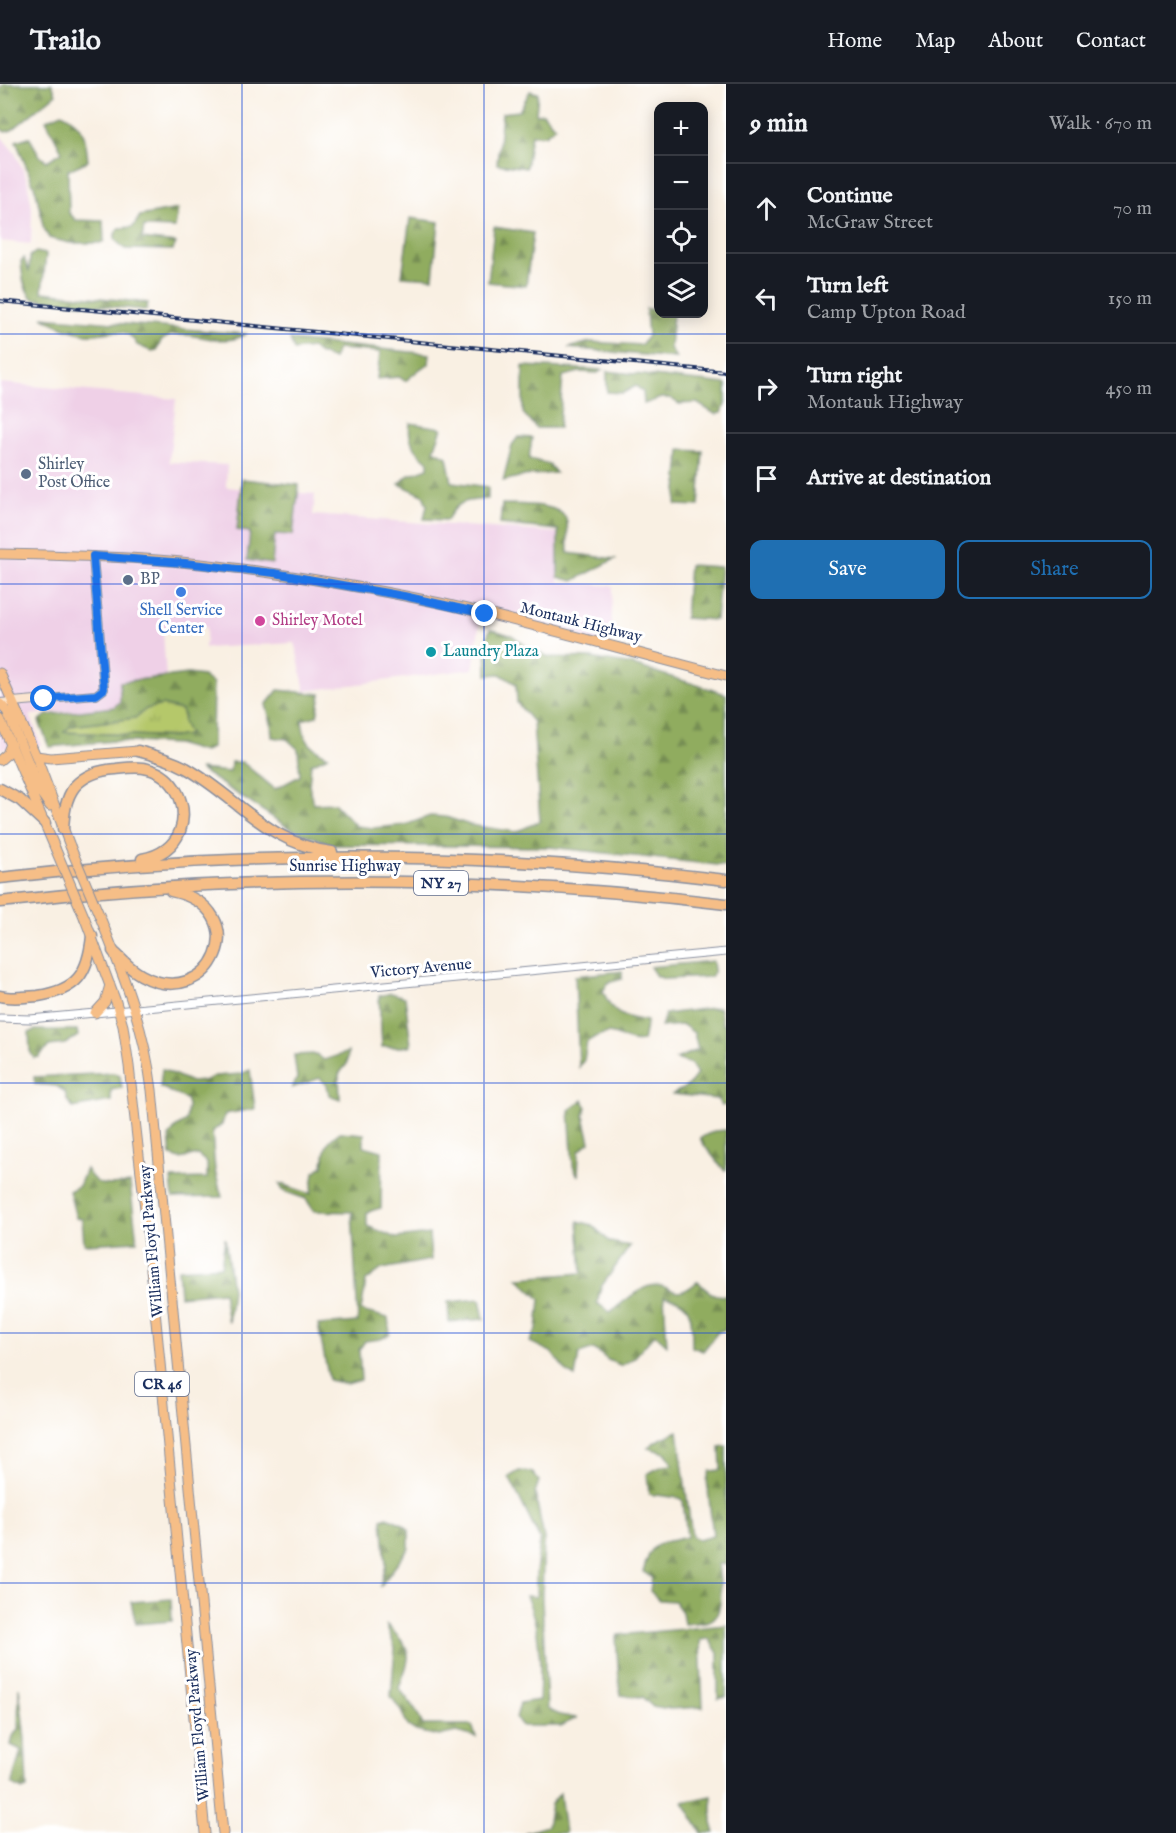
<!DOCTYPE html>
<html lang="en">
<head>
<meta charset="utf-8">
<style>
  body { margin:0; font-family:"IM FELL English",serif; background:#242831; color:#f1f3f6 }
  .controls { position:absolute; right:18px; top:18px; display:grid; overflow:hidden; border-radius:12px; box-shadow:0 3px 15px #0003 }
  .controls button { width:54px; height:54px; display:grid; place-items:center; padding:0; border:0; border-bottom:2px solid #363941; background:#171b24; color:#f1f3f6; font:30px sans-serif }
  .stop { position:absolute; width:18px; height:18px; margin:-14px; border:4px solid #1a73e8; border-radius:50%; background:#fff }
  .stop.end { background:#1a73e8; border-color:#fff; box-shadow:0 2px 6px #0008 }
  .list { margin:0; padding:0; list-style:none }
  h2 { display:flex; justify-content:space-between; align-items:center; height:78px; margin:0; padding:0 24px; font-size:26px }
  h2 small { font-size:20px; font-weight:400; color:#9ea1a6 }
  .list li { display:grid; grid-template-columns:39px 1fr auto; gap:18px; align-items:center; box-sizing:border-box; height:90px; padding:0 24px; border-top:2px solid #363941 }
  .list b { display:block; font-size:22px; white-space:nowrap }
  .list p { margin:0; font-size:20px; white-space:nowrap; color:#9ea1a6 }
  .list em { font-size:20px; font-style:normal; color:#9ea1a6 }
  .actions { display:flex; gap:12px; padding:18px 24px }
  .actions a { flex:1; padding:14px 0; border:2px solid #1f6fb2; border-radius:12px; text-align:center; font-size:21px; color:#1f6fb2 }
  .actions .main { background:#1f6fb2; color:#fff }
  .icon { flex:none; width:33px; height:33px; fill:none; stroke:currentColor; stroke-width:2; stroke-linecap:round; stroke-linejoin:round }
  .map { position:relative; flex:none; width:726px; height:1749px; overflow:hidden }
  header { display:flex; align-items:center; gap:36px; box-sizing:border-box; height:84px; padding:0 30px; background:#171b24; border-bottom:2px solid #363941 }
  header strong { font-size:28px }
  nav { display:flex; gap:33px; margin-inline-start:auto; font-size:21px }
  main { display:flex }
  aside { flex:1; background:#171b24 }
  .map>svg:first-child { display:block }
  .built { fill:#efd0e7 }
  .grass { fill:url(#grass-tufts); stroke:#687c64; stroke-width:1.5 }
  .forest { fill:url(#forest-firs); stroke:#566e5e; stroke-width:1.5; fill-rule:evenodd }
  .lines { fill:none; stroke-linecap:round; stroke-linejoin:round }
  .tertiary-casing { stroke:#8a90a0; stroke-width:9 }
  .secondary-casing { stroke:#8a90a0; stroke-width:10 }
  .primary-casing { stroke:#8a90a0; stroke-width:11 }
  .trunk-casing { stroke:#8a90a0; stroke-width:11 }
  .motorway-casing { stroke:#8a90a0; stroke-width:13 }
  .tertiary { stroke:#fff; stroke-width:7 }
  .secondary { stroke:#fbe5cf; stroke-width:8 }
  .primary { stroke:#f6be87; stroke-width:9 }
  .trunk { stroke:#f6be87; stroke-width:9 }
  .motorway { stroke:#f6be87; stroke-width:10 }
  .rail-casing { stroke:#1b2f5e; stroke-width:4 }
  .rail { stroke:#fff; stroke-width:1.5; stroke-dasharray:4.5; stroke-linecap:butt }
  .trunk-bridge-casing { stroke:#8a90a0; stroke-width:11; stroke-linecap:butt }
  .trunk-bridge { stroke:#f6be87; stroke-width:9 }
  .route { stroke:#1a73e8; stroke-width:8 }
  .grid { fill:none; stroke:#1d4ed8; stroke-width:1.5; stroke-opacity:0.55 }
  .service-dot { fill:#5c6f8a; stroke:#fff; stroke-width:2 }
  .shop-dot { fill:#3f7fe0; stroke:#fff; stroke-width:2 }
  .hotel-dot { fill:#d1479c; stroke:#fff; stroke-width:2 }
  .culture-dot { fill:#0f9aa8; stroke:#fff; stroke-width:2 }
  .labels { text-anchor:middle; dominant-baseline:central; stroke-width:6; stroke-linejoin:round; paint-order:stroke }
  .shield { fill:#fff; stroke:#5f6d8e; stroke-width:1.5 }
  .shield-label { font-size:15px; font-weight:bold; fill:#1b2f5e }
  .service-label { font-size:16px; fill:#4e5e75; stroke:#fff; text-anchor:start }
  .shop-label { font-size:16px; fill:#366cbe; stroke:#fff }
  .hotel-label { font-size:16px; fill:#b23c85; stroke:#fff; text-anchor:start }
  .street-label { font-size:16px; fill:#1b2f5e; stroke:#fff }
  .culture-label { font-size:16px; fill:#0d838f; stroke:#fff; text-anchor:start }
</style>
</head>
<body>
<header>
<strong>Trailo</strong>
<nav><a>Home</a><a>Map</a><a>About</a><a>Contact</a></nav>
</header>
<main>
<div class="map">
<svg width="726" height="1749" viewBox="0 0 726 1749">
  <defs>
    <pattern id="grass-tufts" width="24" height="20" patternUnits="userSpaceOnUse" patternTransform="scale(1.5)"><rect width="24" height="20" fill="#b5c86b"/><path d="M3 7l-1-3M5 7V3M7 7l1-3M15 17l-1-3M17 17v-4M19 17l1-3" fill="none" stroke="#9bac5f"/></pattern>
    <pattern id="forest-firs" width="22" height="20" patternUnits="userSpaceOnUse" patternTransform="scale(1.5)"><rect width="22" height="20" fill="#90ac5f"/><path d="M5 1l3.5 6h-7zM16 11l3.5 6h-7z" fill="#758c52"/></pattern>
  </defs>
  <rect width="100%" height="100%" fill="#fff"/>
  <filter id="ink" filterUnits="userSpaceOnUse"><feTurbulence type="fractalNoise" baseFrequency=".0167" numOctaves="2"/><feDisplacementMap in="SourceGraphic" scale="12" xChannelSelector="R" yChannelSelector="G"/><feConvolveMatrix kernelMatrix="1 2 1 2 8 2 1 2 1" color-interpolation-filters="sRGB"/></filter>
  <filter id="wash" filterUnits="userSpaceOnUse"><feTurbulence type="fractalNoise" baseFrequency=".008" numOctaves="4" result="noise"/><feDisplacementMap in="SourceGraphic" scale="24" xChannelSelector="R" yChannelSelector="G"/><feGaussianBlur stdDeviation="1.35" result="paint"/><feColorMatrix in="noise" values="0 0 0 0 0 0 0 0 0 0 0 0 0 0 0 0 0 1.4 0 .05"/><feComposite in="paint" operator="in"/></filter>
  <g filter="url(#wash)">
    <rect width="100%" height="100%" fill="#f9f0e3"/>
    <path class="built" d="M 0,51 L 15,69 L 27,95 L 32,124 L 31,160 L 0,157 Z
      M 0,299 L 176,315 L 169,378 L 227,381 L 226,403 L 315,410 L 313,431 L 560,449 L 558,498 L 613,502 L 610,569 L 481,530 L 473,585 L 305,607 L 295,559 L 205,564 L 207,542 L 163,547 L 166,593 L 120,601 L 124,622 L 30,631 L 41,661 L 0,665 Z"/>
    <path class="grass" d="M 162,621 L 181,626 C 184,635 185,642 189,651 L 174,653 L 63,648 L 71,642 L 135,634 L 146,625 Z"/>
    <path class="forest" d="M 5,0 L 52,0 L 56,10 L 12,46 L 5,48 L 0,44 L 0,4 Z
      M 530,7 L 538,9 L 536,30 L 543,29 L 555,43 L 545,51 L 531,51 L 526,84 L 497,80 L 502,29 L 519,27 Z
      M 62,29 C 84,40 86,53 88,77 L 68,86 L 69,129 L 76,136 L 103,137 L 104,157 L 100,159 L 70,159 L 49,154 L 43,142 L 36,107 L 16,57 L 29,53 L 40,72 L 47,77 L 62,68 L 46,36 Z
      M 178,125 L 175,144 L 144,143 L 142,155 L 176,159 L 173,166 L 125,165 L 115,156 L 115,150 L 119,144 L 133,143 L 140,132 Z
      M 410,134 L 439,138 L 433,194 L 402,192 Z
      M 494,143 L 533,149 L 526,202 L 488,198 Z
      M 36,168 L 46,170 L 42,208 L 148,219 L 146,226 L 33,215 C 23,205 22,191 21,177 L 24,174 L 29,188 L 30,172 Z
      M 646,225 L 658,226 L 658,230 L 673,230 L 670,264 L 676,274 L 568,264 L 590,258 L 641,261 L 648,252 Z
      M 42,233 L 246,250 C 224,264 197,248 174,251 C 170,251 164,255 161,257 L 157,266 L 151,267 L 137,261 C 124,237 106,253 86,250 C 69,247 56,241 42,233 Z
      M 290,256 L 430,270 L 429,280 C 421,282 413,292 405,297 L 399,293 L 377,295 L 380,268 L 338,265 L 333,275 L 318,269 L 312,264 L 294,266 Z
      M 523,282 L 602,286 L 598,289 L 580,288 L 563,292 L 559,344 L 536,344 L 523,329 Z
      M 607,287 L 726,300 L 726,317 L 722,329 L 715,330 L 697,319 L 679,320 L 670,314 L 661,314 L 644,320 L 643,308 L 636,302 L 623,309 L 607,308 Z
      M 410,339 L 442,344 L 434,366 L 447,373 L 452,398 L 488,403 L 488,415 C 465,417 459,415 447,436 L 424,435 L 427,421 L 423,411 L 399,400 L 409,391 L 428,384 L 428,378 C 415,367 407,356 410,339 Z
      M 518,353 L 532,354 L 529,375 L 549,380 L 556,389 L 523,392 L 503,397 L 512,361 Z
      M 680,366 L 703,367 L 699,422 L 676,421 Z
      M 242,395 L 299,401 L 293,451 L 275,450 L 272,480 L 247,476 L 250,448 L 237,446 Z
      M 502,420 C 517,421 559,418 566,435 C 569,444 567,459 568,469 L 615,475 L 573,497 L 558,493 L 558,446 L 500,440 Z
      M 689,481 L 721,483 L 716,536 L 685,534 Z
      M 490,545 L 513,552 L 527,562 L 549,573 L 591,574 L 633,581 L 726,610 L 726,782 L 549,763 L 334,761 L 289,744 L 199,685 L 230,688 L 231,678 L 242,678 L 275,705 L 300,692 L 298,665 L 287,655 L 272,653 L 271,639 L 266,621 L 278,606 L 321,610 L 317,632 L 302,636 C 304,657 309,663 328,672 L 311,680 L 309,701 L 313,720 L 334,719 L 356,742 L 373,744 L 405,741 L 430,732 L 446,733 L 470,741 L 516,748 L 540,737 L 533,638 L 517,619 L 516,600 L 500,590 L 487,591 L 486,557 Z
      M 188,590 L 203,592 L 213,600 L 212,663 L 204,668 L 176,660 L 114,657 L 49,663 L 39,637 L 47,631 L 114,623 L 120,618 L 120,598 ZM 162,621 L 181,626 L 184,633 L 183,638 L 189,651 L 174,653 L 64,648 L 71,642 L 135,634 L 146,625 Z
      M 713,877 L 714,886 L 711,893 L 665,895 L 656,892 L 650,883 Z
      M 622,887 L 622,895 L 608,899 L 603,907 C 614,933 621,932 647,937 L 643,957 C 617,961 618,937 587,958 L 584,976 L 579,983 L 575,892 Z
      M 391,909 L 405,913 L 411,961 C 403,965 392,962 382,963 L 379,912 Z
      M 719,923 L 723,941 L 726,941 L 726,1021 L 722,1022 L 717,1015 L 673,1010 L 689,1001 L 697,990 L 691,980 L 676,975 L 698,966 L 694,949 L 683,941 L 661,943 L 665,930 Z
      M 35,946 L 77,946 L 78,952 L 65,960 L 49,962 L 39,973 L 34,974 L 30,967 L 29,949 Z
      M 348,968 L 347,980 L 339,990 L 340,1015 L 329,1011 L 327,1001 L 320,994 L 292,1004 L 297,994 L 294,971 L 316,970 L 324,976 Z
      M 162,985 L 191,998 L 204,997 L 216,992 L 241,990 L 250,986 L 255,1025 L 225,1030 L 222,1041 L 212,1047 L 215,1087 L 222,1113 L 173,1114 L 171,1095 L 207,1094 L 207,1079 L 198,1071 L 180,1075 L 171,1072 L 169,1053 L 175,1044 L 186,1037 L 188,1021 L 186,1015 L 160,1003 Z
      M 114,989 L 120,992 L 122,1004 L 111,1006 L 111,1017 L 73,1024 L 67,1016 L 65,1008 L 56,1002 L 35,1000 L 34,993 Z
      M 583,1016 L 586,1022 L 584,1032 L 590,1058 L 579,1067 L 578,1092 L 573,1082 L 569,1026 Z
      M 726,1046 L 726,1086 L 725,1087 C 720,1081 702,1060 700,1054 L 714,1047 Z
      M 340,1048 L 364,1050 L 364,1062 L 382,1067 L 381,1124 L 367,1128 L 367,1142 L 396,1154 L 429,1150 L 431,1176 L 382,1185 L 366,1197 L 361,1227 L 388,1234 L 390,1250 L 381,1255 L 365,1257 L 359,1266 L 361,1296 L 347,1300 L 329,1296 L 318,1241 L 358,1238 L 352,1128 L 314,1127 L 306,1115 L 283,1107 L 279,1099 L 311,1110 L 314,1088 L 323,1082 C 325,1064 324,1059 340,1048 Z
      M 86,1085 C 98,1106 109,1101 130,1099 L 137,1157 L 87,1160 L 84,1159 L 82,1135 L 76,1134 L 69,1107 L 79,1102 Z
      M 578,1137 L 592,1141 L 610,1158 L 630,1162 L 601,1203 L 597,1219 L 610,1228 C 622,1220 637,1205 650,1202 C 674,1197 671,1221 698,1197 C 705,1206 714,1214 726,1211 L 726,1245 L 718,1248 L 703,1267 L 692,1263 C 691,1235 696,1218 664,1212 L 667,1261 L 655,1250 L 634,1274 L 621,1282 L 608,1276 L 594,1265 L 579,1270 L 575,1293 L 568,1289 L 551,1268 L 530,1258 L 537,1245 L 540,1215 L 518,1194 L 582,1189 Z
      M 225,1154 L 232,1206 L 228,1239 L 223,1208 L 180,1212 L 178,1185 L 221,1182 Z
      M 480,1215 L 484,1235 L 449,1238 L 448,1218 Z
      M 678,1347 L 692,1452 L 698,1456 L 713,1452 L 707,1396 L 710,1387 L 721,1386 L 720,1363 L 726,1362 L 726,1480 L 718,1480 C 720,1497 726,1532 709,1537 C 701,1539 692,1539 684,1540 L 682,1528 L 674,1517 L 659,1516 L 650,1507 L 652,1493 L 643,1488 C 652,1455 657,1461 687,1453 L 683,1417 L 680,1414 L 649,1410 L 647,1390 L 662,1382 L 673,1381 L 666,1369 L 648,1364 L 656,1357 Z
      M 519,1387 L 532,1388 L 539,1397 L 535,1409 L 544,1454 L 542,1514 L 547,1625 L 560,1631 L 576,1634 L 561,1642 L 522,1642 L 516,1634 L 520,1619 L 539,1616 C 541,1580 541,1545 526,1512 L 536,1513 L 536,1488 L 540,1456 L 509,1393 Z
      M 387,1433 L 403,1440 L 409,1446 L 409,1464 L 380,1503 L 386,1481 L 382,1435 Z
      M 171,1515 L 172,1537 L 136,1540 L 131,1518 Z
      M 386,1540 C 414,1568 412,1568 399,1604 L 415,1625 L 423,1641 L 472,1641 L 476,1653 L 456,1648 L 439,1652 L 416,1647 L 408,1642 L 401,1627 L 391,1612 L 395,1564 Z
      M 726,1541 L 726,1613 L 718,1615 L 718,1569 L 709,1555 L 700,1556 L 703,1623 L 670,1625 L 652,1622 L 642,1613 L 620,1611 L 616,1554 L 618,1551 Z
      M 19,1603 L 25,1655 L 27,1704 L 22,1706 L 12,1700 L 21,1666 L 11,1661 L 13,1652 L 18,1645 Z
      M 560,1709 L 565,1749 L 524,1749 L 547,1742 L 551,1720 Z
      M 712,1712 L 712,1739 L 715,1749 L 702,1749 L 683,1718 Z"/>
  </g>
  <g filter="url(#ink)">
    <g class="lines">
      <g class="tertiary-casing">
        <path id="tertiary" d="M 0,934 L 30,935 L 95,929 L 726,868"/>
      </g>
      <g class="secondary-casing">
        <path id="secondary" d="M 0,619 L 96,611 L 104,605 L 93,472"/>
      </g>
      <g class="primary-casing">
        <path id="primary" d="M 0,470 C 48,471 97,472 145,475 C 244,482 343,499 440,519 C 536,540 631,568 726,592"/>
      </g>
      <g class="trunk-casing">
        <path id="trunk" d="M 0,589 L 36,672 L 70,762
          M 0,620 L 7,627 L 41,709 L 50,722
          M 0,635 L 55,764
          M 36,672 L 51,674 L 138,667
          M 0,676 L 7,670 L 11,660
          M 100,833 C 124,893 144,942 152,1006 L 223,1749
          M 85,835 L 116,918 L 123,942 L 129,982 L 147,1143 L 205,1749
          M 95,929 L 105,918 L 110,901"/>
      </g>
      <g class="motorway-casing">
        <path id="motorway" d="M 138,667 C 154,671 171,676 186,684 C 239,714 266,759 332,768
          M 0,705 L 20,716 L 45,739
          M 63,745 C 64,730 65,715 75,702 C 86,690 101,686 116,685 C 126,684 138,682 148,685 C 175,692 189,721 180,747 C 173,764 159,772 142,775
          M 0,794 C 241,766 485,767 726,796
          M 0,818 C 241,790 485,791 726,820
          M 113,867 C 122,876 130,885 141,891 C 211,930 259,825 171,807
          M 0,912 C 12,915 25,913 38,912 C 77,906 88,890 92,852"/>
      </g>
      <use href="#tertiary" class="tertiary"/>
      <use href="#secondary" class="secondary"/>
      <use href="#primary" class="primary"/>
      <use href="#trunk" class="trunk"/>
      <use href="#motorway" class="motorway"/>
      <g class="rail-casing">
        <path id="rail" d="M 0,217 L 726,288"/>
      </g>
      <use href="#rail" class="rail"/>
      <g class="trunk-bridge-casing">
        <path id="trunk-bridge" d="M 70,762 L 100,833
          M 55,764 L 85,835"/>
      </g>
      <use href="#trunk-bridge" class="trunk-bridge"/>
    </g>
  </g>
  <g class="lines" filter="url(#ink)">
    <path class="route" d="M 44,615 L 96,611 L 104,605 L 93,472 L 185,479 L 274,489 L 404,512 L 485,530"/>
  </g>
  <path class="grid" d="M 242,0 L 242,1749M 484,0 L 484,1749M 0,250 L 726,250M 0,500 L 726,500M 0,750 L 726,750M 0,999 L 726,999M 0,1249 L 726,1249M 0,1499 L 726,1499"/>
  <g class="service-dot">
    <circle cx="26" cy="390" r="6"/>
    <circle cx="128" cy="496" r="6"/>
  </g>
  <circle class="shop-dot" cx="181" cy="508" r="6"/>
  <circle class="hotel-dot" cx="260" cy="537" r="6"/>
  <circle class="culture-dot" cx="431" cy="568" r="6"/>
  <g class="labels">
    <g class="shield">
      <rect x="414" y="787" width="54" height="24" rx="4.5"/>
      <rect x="135" y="1288" width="54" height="24" rx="4.5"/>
    </g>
    <g class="shield-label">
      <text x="441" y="799">NY 27</text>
      <text x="162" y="1300">CR 46</text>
    </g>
    <g class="service-label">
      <text x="38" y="381">Shirley<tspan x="38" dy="18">Post Office</tspan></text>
      <text x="140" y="496">BP</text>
    </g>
    <g class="shop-label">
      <text x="181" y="527">Shell Service<tspan x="181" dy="18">Center</tspan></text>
    </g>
    <g class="hotel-label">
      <text x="272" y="537">Shirley Motel</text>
    </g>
    <g class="street-label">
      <text transform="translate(581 539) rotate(14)">Montauk Highway</text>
      <text x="345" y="783">Sunrise Highway</text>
      <text transform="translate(421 885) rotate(-5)">Victory Avenue</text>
      <text transform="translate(152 1157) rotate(-95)">William Floyd Parkway</text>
      <text transform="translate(198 1641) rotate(-95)">William Floyd Parkway</text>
    </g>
    <g class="culture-label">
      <text x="443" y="568">Laundry Plaza</text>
    </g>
  </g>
</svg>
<div class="controls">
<button>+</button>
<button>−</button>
<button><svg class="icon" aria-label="locate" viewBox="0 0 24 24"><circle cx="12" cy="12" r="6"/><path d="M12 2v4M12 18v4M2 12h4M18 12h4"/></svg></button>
<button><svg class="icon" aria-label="layers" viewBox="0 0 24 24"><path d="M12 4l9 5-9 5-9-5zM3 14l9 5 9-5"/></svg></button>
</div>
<div class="stop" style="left:44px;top:615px"></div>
<div class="stop end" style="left:485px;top:530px"></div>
</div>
<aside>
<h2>9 min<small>Walk · 670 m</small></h2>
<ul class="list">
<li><svg class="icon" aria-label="ahead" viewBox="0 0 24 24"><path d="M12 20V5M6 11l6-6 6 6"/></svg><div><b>Continue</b><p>McGraw Street</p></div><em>70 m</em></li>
<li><svg class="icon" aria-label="left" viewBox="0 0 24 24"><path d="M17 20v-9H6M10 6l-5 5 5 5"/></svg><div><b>Turn left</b><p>Camp Upton Road</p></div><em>150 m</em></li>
<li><svg class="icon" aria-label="right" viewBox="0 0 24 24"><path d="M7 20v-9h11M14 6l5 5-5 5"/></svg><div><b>Turn right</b><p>Montauk Highway</p></div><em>450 m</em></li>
<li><svg class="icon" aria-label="arrive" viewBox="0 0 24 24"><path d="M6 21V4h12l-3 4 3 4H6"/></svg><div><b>Arrive at destination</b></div></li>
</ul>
<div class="actions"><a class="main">Save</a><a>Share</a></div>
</aside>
</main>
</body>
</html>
